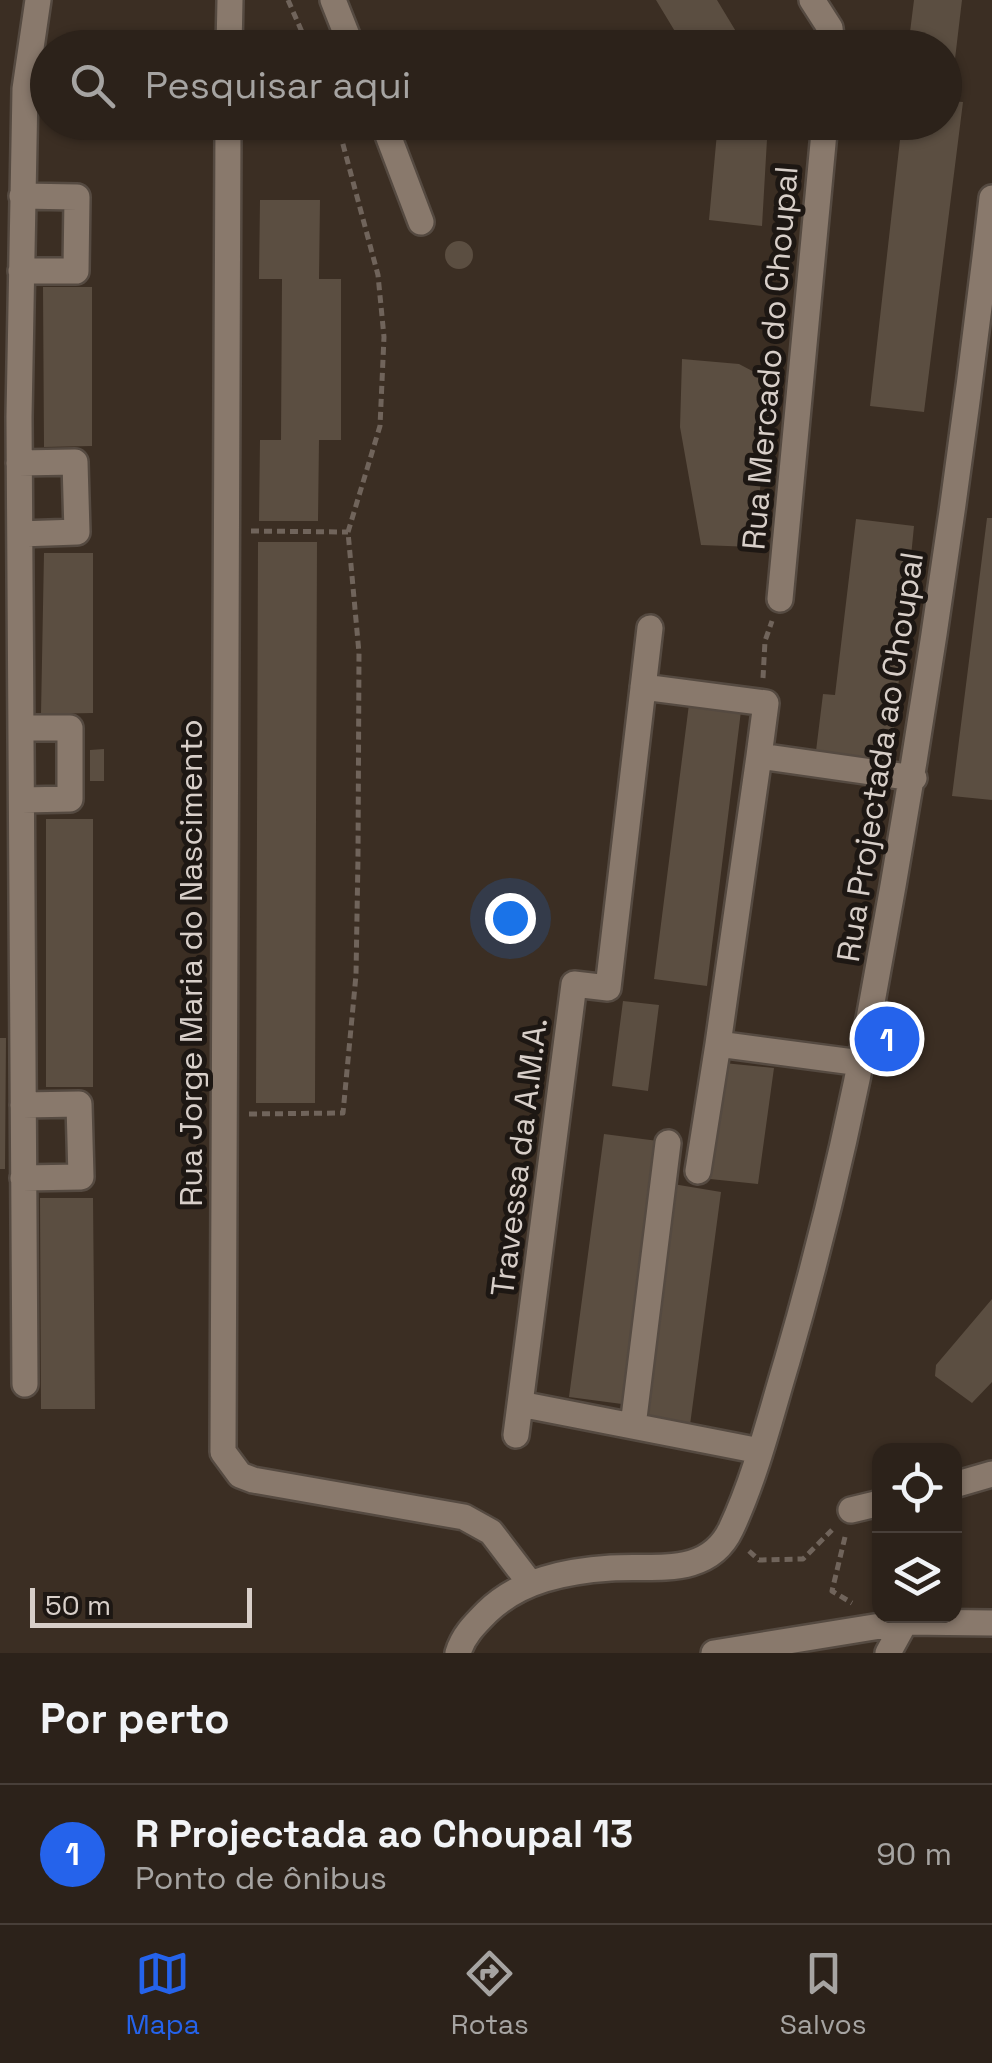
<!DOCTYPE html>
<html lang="pt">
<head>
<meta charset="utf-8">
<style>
  body { margin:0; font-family:"Space Grotesk",sans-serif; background:#382f27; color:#f1f3f6 }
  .controls { position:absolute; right:30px; bottom:30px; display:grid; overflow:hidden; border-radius:20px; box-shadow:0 2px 8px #0004 }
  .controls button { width:90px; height:90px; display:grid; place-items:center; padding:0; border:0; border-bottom:2px solid #483f39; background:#2c221a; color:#f1f3f6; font:50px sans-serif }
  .scale { position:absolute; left:30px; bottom:25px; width:222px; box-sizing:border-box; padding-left:10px; border:5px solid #d8cfc9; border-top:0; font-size:28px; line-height:35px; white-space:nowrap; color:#d8cfc9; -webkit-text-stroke:8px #1d1713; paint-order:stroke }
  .you { position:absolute; left:510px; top:918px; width:35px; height:35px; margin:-25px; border:8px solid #fff; border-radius:50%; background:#1a73e8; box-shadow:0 0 0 15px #1a73e833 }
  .badge { display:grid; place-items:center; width:65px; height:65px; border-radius:50%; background:#2563eb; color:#fff; font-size:32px; font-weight:700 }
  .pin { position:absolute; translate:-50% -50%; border:5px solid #fff; box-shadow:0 2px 10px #0006 }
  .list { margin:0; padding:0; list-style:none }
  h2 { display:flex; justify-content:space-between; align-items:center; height:130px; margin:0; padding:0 40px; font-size:42px }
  h2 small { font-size:32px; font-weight:400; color:#a6a4a2 }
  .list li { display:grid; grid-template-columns:65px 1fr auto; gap:30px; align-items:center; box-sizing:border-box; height:140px; padding:0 40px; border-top:2px solid #483f39 }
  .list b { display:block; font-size:38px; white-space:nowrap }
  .list p { margin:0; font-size:32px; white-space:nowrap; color:#a6a4a2 }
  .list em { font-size:32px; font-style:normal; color:#a6a4a2 }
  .icon { flex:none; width:55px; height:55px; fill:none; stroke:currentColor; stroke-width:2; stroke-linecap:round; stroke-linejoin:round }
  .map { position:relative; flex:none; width:992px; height:1653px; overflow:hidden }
  .search { position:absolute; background:#2c221a; box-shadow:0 2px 8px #0004; left:30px; right:30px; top:30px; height:110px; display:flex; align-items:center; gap:25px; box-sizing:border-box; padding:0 35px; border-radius:55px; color:#a6a4a2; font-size:38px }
  .sheet { height:270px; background:#2c221a }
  nav { display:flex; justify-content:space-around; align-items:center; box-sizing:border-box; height:140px; border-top:2px solid #483f39; background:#2c221a; font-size:28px; color:#a6a4a2 }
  nav a { display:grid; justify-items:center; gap:5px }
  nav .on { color:#2563eb }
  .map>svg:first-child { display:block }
  .building { fill:#5b4e41 }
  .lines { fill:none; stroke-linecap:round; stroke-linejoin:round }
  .minor-casing { stroke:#554a41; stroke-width:30 }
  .path { stroke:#70645b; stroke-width:5; stroke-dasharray:8 5; stroke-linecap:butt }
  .minor { stroke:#89796c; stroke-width:25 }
  .labels { text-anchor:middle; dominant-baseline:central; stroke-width:10; stroke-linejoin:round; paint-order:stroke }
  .street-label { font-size:32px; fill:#d8cfc9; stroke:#1d1713 }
</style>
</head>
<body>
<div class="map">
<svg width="992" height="1653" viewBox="0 0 992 1653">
  <rect width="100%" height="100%" fill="#3b2e23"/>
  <path class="building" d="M 656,0 L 717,0 L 746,48 L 685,48 Z
    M 914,0 L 962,0 L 950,101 L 963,102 L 924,412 L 870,406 L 902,122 L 944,122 L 944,48 L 908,48 Z
    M 718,122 L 768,122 L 762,226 L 709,220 Z
    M 260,200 L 320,200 L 319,279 L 341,279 L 341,440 L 319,440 L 318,521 L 259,521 L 260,440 L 281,440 L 282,279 L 259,279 Z
    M445 255a14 14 0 1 1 28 0a14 14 0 1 1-28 0Z
    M 43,287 L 92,287 L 92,446 L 44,447 Z
    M 682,359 L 739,364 L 760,375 L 771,398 L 753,547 L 701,545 L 680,427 Z
    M 987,518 L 992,518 L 992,800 L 952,796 Z
    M 856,519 L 914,526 L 891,760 L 816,751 L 823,694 L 835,695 Z
    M 258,542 L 317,542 L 315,1103 L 256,1103 Z
    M 44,553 L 93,553 L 93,713 L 41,714 Z
    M 689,704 L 741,711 L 707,986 L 654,979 Z
    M 104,749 L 104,781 L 90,781 L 90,750 Z
    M 46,819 L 93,819 L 93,1087 L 46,1087 Z
    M 623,1001 L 659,1005 L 648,1091 L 612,1086 Z
    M 0,1038 L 6,1038 L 5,1169 L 0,1169 Z
    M 724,1063 L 774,1068 L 758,1184 L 710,1179 Z
    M 604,1134 L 658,1141 L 622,1404 L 569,1397 Z
    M 673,1184 L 721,1192 L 690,1425 L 642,1417 Z
    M 40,1198 L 93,1198 L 95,1409 L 41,1409 Z
    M 992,1299 L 992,1382 L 972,1403 L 935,1376 L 936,1365 Z"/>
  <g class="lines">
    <g class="minor-casing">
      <path id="minor" d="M 333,0 L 352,48
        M 812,0 L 830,28 L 832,48
        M 229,48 L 230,0
        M 228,122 L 223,1452 L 240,1475 L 253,1480 L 464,1517 L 491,1532 L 530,1583
        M 383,122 L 421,222
        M 21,271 L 76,271 L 77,197 L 22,196
        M 19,463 L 75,462 L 77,532 L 20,534
        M 780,599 L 825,122
        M 643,687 L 766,703 L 759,756
        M 22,800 L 70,799 L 70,728 L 23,728
        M 861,1063 L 718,1044 L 759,756 L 914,778
        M 23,1105 L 79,1104 L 81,1177 L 23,1178
        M 698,1171 L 718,1044
        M 25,1384 L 19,417 L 25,89 L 38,0
        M 520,1404 L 760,1451
        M 633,1426 L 668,1143
        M 516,1435 L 574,984 L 608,988 L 650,628
        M 954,1485 L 992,1474
        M 851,1510 L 880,1503
        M 458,1653 C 463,1636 474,1625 487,1612 C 520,1580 566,1571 611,1568 C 654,1565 708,1578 731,1529 C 756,1476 770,1417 787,1361 C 821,1244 849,1127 871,1008 C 921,739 961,469 992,198
        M 714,1653 L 905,1622 L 992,1623
        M 888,1653 L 905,1622"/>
    </g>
    <path class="path" d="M 288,0 L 309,48
      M 251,531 L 348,532
      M 763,678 L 765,641 L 772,621
      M 249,1114 L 343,1113 L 356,975 L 358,857 L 359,653 L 348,532 L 380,426 L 384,337 L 378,275 L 337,122
      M 845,1537 L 832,1591 L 852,1603
      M 749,1551 L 759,1560 L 803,1559 L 832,1530"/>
    <use href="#minor" class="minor"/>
  </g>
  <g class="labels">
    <g class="street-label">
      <text transform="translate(770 358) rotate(-85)">Rua Mercado do Choupal</text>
      <text transform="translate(880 757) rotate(-81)">Rua Projectada ao Choupal</text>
      <text transform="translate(191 963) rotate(-90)">Rua Jorge Maria do Nascimento</text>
      <text transform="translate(519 1157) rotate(-83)">Travessa da A.M.A.</text>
    </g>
  </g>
</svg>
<div class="controls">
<button><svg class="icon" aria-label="locate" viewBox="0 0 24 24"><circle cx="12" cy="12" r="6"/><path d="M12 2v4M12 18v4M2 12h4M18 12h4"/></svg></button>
<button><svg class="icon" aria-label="layers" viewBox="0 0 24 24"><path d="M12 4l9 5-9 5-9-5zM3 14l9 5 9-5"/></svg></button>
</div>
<div class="scale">50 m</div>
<div class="you"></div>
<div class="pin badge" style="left:887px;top:1039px">1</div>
<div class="search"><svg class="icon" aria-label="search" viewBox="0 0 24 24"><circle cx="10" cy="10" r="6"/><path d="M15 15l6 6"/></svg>Pesquisar aqui</div>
</div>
<section class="sheet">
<h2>Por perto<small></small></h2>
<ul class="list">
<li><span class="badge">1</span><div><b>R Projectada ao Choupal 13</b><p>Ponto de ônibus</p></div><em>90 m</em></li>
</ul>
</section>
<nav>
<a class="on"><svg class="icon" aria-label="map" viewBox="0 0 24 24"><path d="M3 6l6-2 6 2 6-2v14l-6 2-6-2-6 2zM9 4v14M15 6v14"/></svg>Mapa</a>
<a><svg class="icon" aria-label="directions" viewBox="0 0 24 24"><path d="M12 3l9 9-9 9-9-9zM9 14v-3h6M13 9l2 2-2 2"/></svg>Rotas</a>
<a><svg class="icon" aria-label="saved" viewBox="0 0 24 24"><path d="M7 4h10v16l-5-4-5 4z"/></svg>Salvos</a>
</nav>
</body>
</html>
